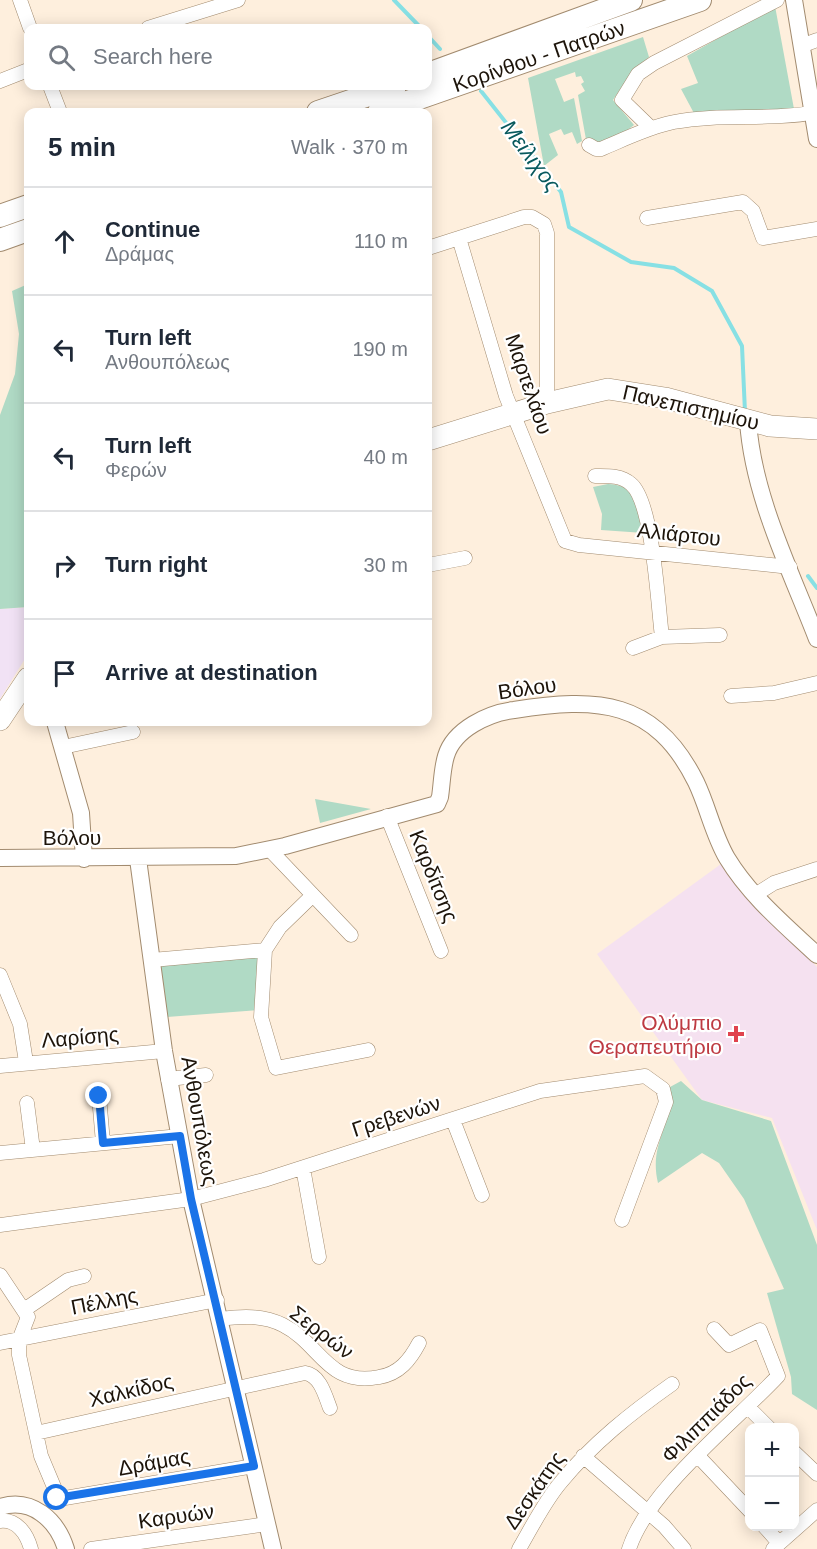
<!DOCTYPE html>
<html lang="en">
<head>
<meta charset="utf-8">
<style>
  body { margin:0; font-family:Helvetica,sans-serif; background:#f2f2f3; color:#1f2937 }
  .controls { position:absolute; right:18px; bottom:18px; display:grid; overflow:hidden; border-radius:12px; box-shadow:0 3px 15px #0003 }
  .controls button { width:54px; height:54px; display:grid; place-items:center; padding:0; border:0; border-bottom:2px solid #e0e1e3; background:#fff; color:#1f2937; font:30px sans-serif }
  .stop { position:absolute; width:18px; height:18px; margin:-14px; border:4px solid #1a73e8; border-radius:50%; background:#fff }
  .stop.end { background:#1a73e8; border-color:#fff; box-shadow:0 2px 6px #0008 }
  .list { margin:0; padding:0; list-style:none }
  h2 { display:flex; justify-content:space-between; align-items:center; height:78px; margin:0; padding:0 24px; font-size:26px }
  h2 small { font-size:20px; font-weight:400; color:#747a83 }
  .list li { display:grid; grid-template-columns:39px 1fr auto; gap:18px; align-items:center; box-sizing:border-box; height:108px; padding:0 24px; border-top:2px solid #e0e1e3 }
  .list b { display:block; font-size:22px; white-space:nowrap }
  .list p { margin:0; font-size:20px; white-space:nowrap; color:#747a83 }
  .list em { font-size:20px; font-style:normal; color:#747a83 }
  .icon { flex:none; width:33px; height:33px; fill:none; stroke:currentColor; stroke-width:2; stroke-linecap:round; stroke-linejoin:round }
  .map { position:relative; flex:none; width:817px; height:1549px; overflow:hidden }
  .search { position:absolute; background:#fff; box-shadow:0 3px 15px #0003; left:24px; top:24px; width:408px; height:66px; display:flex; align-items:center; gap:15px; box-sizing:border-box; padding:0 21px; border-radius:12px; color:#747a83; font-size:22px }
  .panel { position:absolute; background:#fff; box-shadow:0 3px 15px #0003; left:24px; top:108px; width:408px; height:618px; border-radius:12px }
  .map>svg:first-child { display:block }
  .education { fill:#f1e2f5 }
  .medical { fill:#f5e1f0 }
  .green { fill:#b0dac5 }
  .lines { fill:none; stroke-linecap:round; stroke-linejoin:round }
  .stream { stroke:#87e0e4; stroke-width:4 }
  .minor-casing { stroke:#a28b6f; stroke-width:15 }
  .tertiary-casing { stroke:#a28b6f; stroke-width:18 }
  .primary-casing { stroke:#a28b6f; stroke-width:22 }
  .trunk-casing { stroke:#a28b6f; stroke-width:24 }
  .minor { stroke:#fff; stroke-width:14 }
  .tertiary { stroke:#fff; stroke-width:16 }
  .primary { stroke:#fff; stroke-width:21 }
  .trunk { stroke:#fff; stroke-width:22 }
  .route { stroke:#1a73e8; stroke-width:8 }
  .health-dot { fill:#e0444e; stroke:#fff; stroke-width:2 }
  .labels { text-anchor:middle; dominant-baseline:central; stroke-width:4.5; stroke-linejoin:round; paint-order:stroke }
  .street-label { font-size:21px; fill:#1d140a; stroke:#fff }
  .health-label { font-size:21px; fill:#be3a42; stroke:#fff; text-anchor:end }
  .water-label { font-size:22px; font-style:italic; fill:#08595d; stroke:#fff }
</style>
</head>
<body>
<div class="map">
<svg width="817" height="1549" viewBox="0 0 817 1549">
  <rect width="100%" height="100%" fill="#feefdd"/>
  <path class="education" d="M 28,607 L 28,654 L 0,699 L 0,609 Z"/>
  <path class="medical" d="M 721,864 L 817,967 L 817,1230 L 772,1118 L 702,1100 L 597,954 Z"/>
  <path class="green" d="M 775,6 L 794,109 L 696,117 L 681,89 L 698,83 L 687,56 Z
    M 643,37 L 649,57 L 631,73 L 613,100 L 634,125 L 604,148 L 587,145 L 578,95 L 585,91 L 581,84 L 584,82 L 581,76 L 576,77 L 575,72 L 555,79 L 564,102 L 574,98 L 582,141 L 577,144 L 572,132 L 564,135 L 561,129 L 549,134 L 558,155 L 544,166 L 528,78 Z
    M 28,284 L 28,607 L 0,609 L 0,415 L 15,374 L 19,334 L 12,291 Z
    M 608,484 C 639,485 639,509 644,533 L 601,530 L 602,514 L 593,487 Z
    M 315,799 L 371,809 L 320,823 Z
    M 260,955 L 258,1010 L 167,1017 L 160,963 Z
    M 681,1081 L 702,1100 L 771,1121 L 817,1245 L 817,1410 L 792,1394 L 791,1377 L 767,1293 L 784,1289 L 744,1199 L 719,1163 L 702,1153 L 658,1183 C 648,1142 675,1123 670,1087 Z"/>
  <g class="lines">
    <path class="stream" d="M 394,0 L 421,28
      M 428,36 L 440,49
      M 481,91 L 561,192 L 569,227 L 631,262 L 674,268 L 712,291 L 742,346 L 745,412
      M 808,576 L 817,588"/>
    <g class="minor-casing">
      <path id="minor" d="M 20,0 L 30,28
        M 148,28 L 238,0
        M 801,46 L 817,40
        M 0,81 L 28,70
        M 50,86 L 60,112
        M 651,128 L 622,100 L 638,74 L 654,63 L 777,0
        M 589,145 L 596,149 L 601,149 C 625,139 649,127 674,122 C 721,113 770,121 817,112
        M 647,218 L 743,202 L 753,211 L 763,238 L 817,229
        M 459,238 L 506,396 L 565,541 L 579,545 L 790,567
        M 428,248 L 524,217 L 532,217 L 544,224 L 547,233 L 547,403
        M 595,476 C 607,476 621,475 631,484 C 653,502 658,606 662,637
        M 428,565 L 465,558
        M 633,648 L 662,637 L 720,635
        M 731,696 L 774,693 L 817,683
        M 63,747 L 133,732
        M 387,816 L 441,951
        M 270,850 L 351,935
        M 755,895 L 774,883 L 817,869
        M 312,896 L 280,927 L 265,950 L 261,1017 L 276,1068 L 368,1050
        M 152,960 L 265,950
        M 0,975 L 20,1024 L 26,1062
        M 0,1066 L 164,1051
        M 168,1079 L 206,1075
        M 99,1096 L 103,1143
        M 27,1103 L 33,1150
        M 453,1120 L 482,1195
        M 0,1153 L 180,1136
        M 303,1168 L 319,1257
        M 0,1225 L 191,1199 L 264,1180 L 540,1091 L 645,1076 L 663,1089 L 666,1102 L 622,1220
        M 0,1275 L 28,1317 L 19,1340 L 19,1355 L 41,1456 L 59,1499 L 254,1466
        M 24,1310 L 68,1280 L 84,1276
        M 220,1319 C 242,1316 263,1315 283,1325 C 321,1344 327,1387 379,1377 C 399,1374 410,1360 419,1343
        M 0,1343 L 217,1300
        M 748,1407 L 769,1428
        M 36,1433 L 305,1373 C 320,1375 325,1395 330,1408
        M 794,1452 L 817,1474
        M 583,1456 L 664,1526 L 684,1549
        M 698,1456 L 750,1511
        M 0,1521 C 17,1519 27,1534 31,1549
        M 764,1526 L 779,1543
        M 91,1549 L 267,1524
        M 519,1549 C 532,1527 544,1502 561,1482 C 593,1443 631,1413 672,1384
        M 629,1549 C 648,1490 734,1423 778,1376 L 760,1330 L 729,1345 L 714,1329
        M 773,1549 L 817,1510"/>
    </g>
    <g class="tertiary-casing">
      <path id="tertiary" d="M 794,0 L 817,139
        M 748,421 C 753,496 790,569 817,639
        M 55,722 L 81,813 L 84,859
        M 0,858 L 236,856 L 285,846 L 437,804 L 440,797 C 442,784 442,769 446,756 C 454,729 489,713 514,710 C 597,697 655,699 696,782 C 708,807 713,834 727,858 C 750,896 785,925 817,955
        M 138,859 L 164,1051 L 191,1199 L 273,1549
        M 0,1507 C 32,1497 57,1520 66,1549"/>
    </g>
    <g class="primary-casing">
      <path id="primary" d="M 428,440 L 547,403 L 608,389 L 665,398 L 770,426 L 817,429
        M 0,720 L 28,678"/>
    </g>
    <g class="trunk-casing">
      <path id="trunk" d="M 428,74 L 631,0
        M 318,112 L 395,86
        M 379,112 L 700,0
        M 0,216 L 28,206
        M 0,240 L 28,230"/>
    </g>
    <use href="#minor" class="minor"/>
    <use href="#tertiary" class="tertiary"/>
    <use href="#primary" class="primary"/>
    <use href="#trunk" class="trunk"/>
  </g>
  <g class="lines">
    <path class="route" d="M 57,1498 L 254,1466 L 191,1199 L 180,1136 L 103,1143 L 99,1096"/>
  </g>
  <path class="health-dot" d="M733 1025h6v6h6v6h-6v6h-6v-6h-6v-6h6z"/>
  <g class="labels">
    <g class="street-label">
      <text transform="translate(539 56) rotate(-19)">Κορίνθου - Πατρών</text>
      <text transform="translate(529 384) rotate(71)">Μαρτελάου</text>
      <text transform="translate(691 407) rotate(13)">Πανεπιστημίου</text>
      <text transform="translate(679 534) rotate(6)">Αλιάρτου</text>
      <text transform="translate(527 688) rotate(-8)">Βόλου</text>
      <text x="72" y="837">Βόλου</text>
      <text transform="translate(434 876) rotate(68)">Καρδίτσης</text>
      <text transform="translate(80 1037) rotate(-5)">Λαρίσης</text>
      <text transform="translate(396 1116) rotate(-18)">Γρεβενών</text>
      <text transform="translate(200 1121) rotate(80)">Ανθουπόλεως</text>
      <text transform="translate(104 1301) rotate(-11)">Πέλλης</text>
      <text transform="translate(322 1332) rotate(37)">Σερρών</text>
      <text transform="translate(131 1390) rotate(-13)">Χαλκίδος</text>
      <text transform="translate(706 1418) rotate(-45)">Φιλιππιάδος</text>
      <text transform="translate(154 1462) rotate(-10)">Δράμας</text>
      <text transform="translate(534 1490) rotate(-55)">Δεσκάτης</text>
      <text transform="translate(176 1516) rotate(-8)">Καρυών</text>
    </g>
    <g class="health-label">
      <text x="722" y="1022">Ολύμπιο<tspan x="722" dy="24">Θεραπευτήριο</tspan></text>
    </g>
    <g class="water-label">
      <text transform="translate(531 156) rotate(53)">Μείλιχος</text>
    </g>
  </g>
</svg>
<div class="controls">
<button>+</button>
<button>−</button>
</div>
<div class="stop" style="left:57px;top:1498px"></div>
<div class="stop end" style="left:99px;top:1096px"></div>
<div class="search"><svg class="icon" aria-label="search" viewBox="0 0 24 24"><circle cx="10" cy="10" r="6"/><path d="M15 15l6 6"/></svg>Search here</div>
<section class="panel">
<h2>5 min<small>Walk · 370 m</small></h2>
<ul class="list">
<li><svg class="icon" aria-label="ahead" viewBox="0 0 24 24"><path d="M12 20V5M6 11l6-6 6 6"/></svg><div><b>Continue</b><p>Δράμας</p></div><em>110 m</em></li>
<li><svg class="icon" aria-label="left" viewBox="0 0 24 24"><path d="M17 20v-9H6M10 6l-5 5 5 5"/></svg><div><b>Turn left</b><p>Ανθουπόλεως</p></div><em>190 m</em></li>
<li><svg class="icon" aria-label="left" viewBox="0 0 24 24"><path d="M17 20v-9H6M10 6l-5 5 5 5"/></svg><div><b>Turn left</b><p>Φερών</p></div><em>40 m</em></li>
<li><svg class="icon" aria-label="right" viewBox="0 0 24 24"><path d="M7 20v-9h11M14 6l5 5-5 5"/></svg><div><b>Turn right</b></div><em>30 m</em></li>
<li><svg class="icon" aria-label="arrive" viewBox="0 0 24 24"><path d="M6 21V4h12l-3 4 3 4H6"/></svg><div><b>Arrive at destination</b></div></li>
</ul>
</section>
</div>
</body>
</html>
